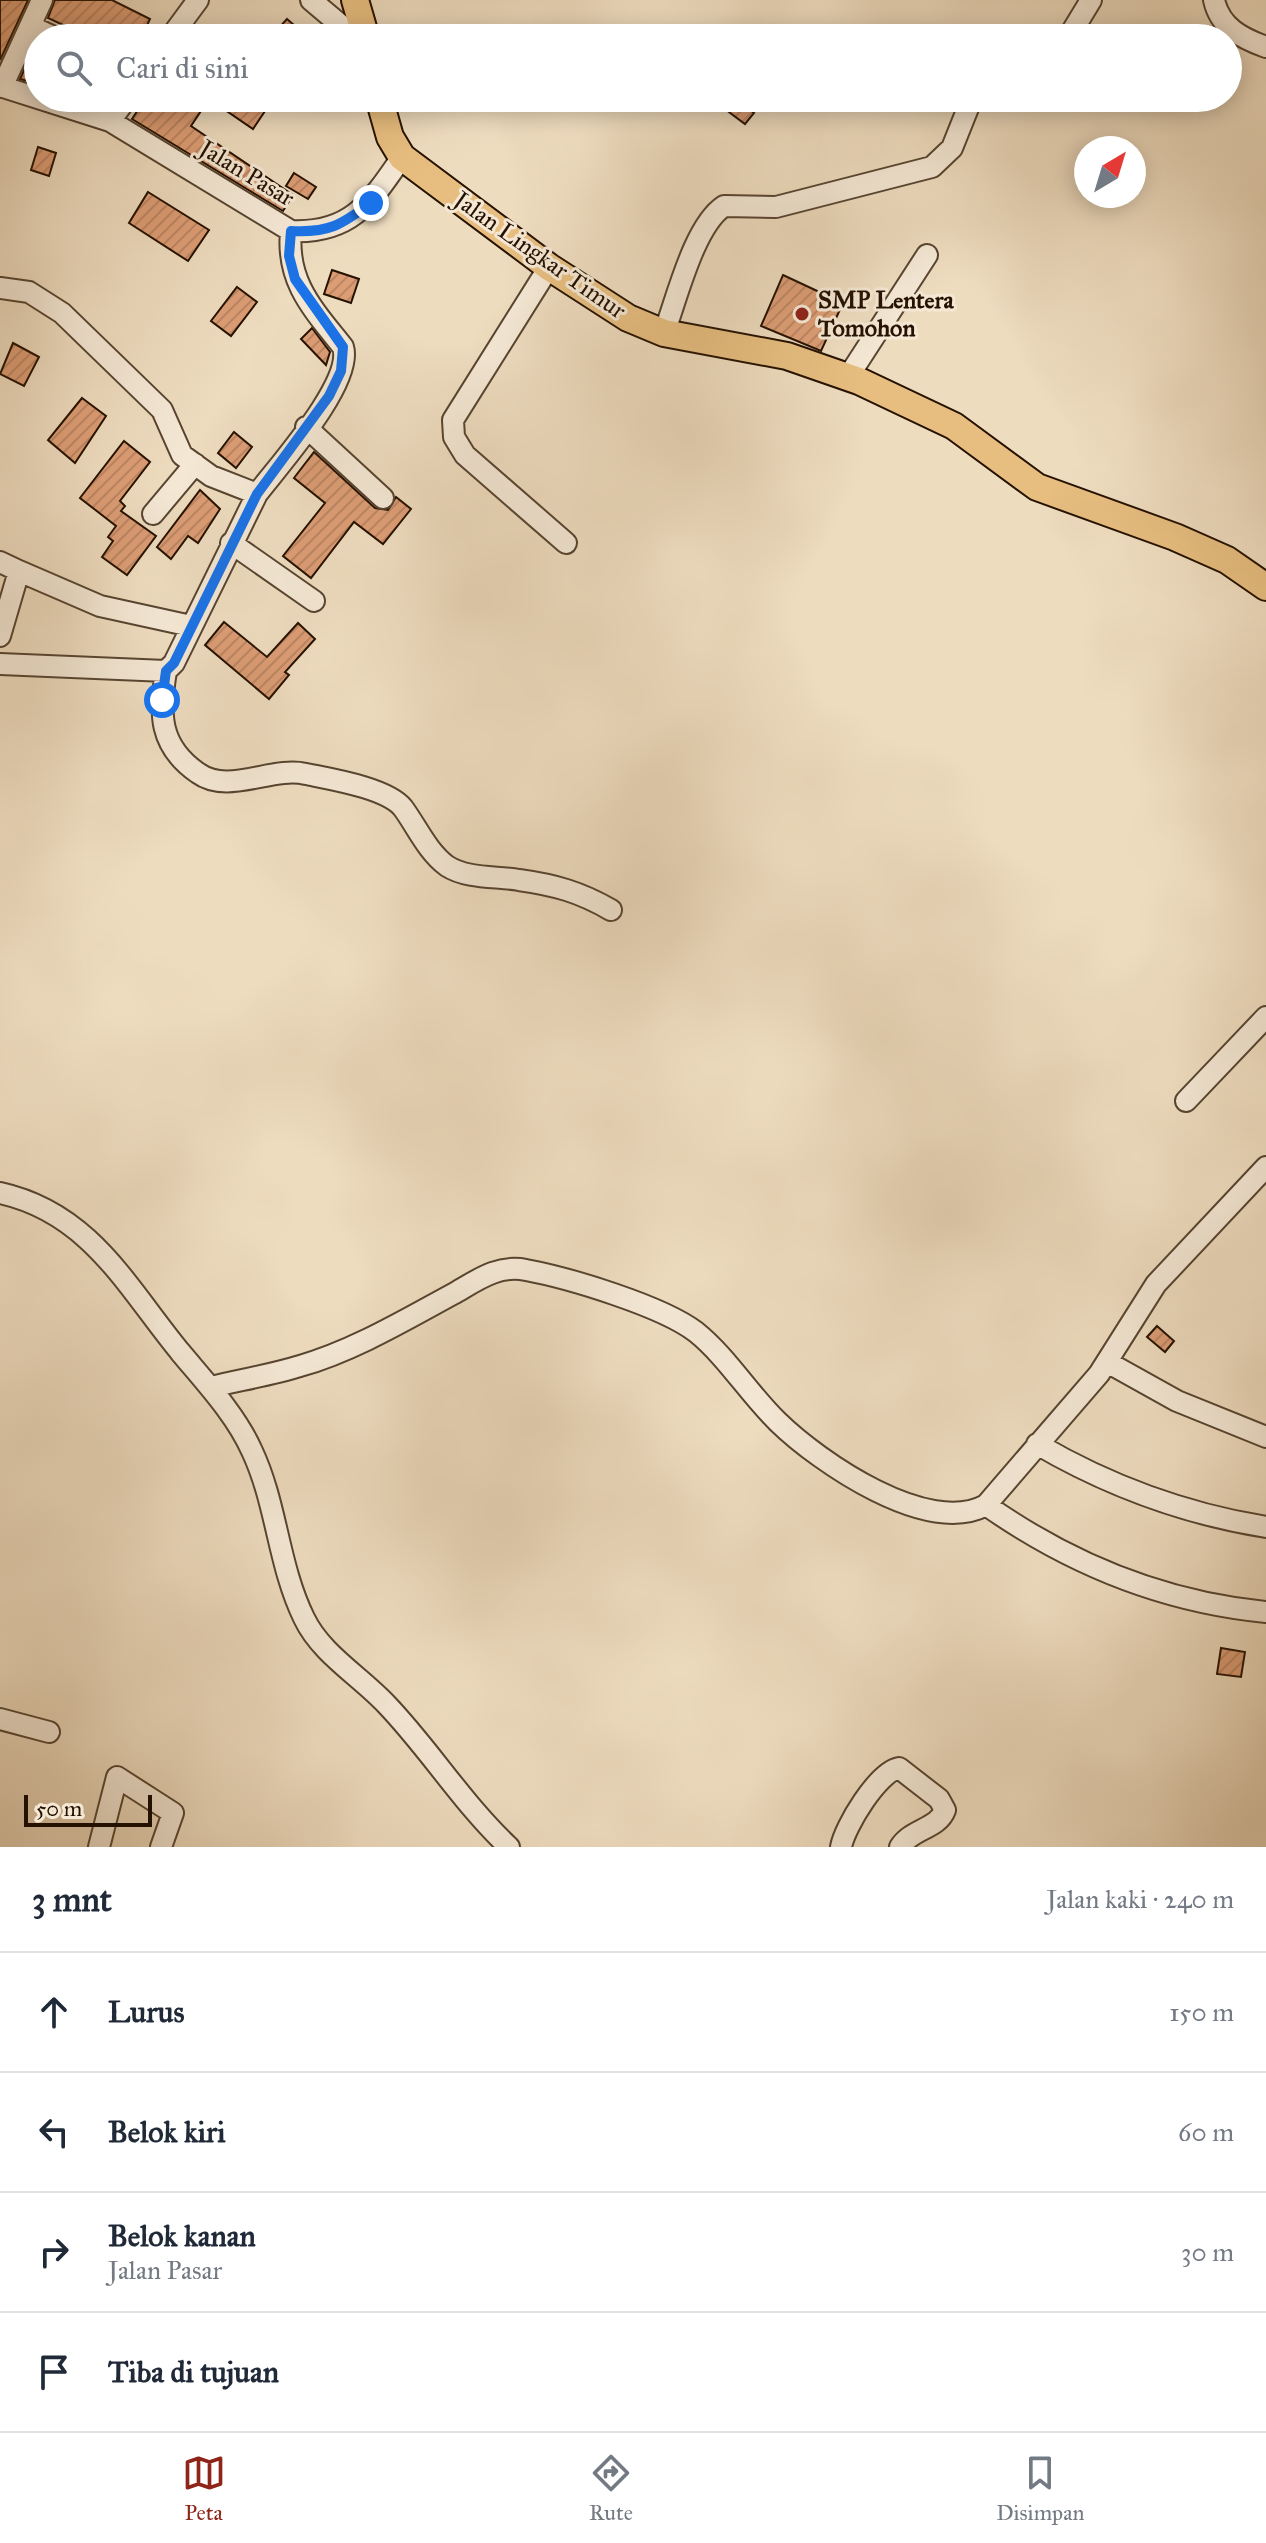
<!DOCTYPE html>
<html lang="id">
<head>
<meta charset="utf-8">
<style>
  body { margin:0; font-family:"IM FELL Great Primer",serif; background:#f2f2f3; color:#1f2937 }
  .compass { position:absolute; left:1074px; top:136px; width:72px; height:72px; border-radius:50%; background:#fff; box-shadow:0 4px 20px #0003; rotate:38deg }
  .scale { position:absolute; left:24px; bottom:20px; width:128px; box-sizing:border-box; padding-left:8px; border:4px solid #251100; border-top:0; font-size:22px; line-height:28px; white-space:nowrap; color:#251100; -webkit-text-stroke:6px #f4e8d5; paint-order:stroke }
  .stop { position:absolute; width:24px; height:24px; margin:-18px; border:6px solid #1a73e8; border-radius:50%; background:#fff }
  .stop.end { background:#1a73e8; border-color:#fff; box-shadow:0 2px 8px #0008 }
  .list { margin:0; padding:0; list-style:none }
  h2 { display:flex; justify-content:space-between; align-items:center; height:104px; margin:0; padding:0 32px; font-size:34px }
  h2 small { font-size:26px; font-weight:400; color:#747a83 }
  .list li { display:grid; grid-template-columns:52px 1fr auto; gap:24px; align-items:center; box-sizing:border-box; height:120px; padding:0 32px; border-top:2px solid #e0e1e3 }
  .list b { display:block; font-size:30px; white-space:nowrap }
  .list p { margin:0; font-size:26px; white-space:nowrap; color:#747a83 }
  .list em { font-size:26px; font-style:normal; color:#747a83 }
  .icon { flex:none; width:44px; height:44px; fill:none; stroke:currentColor; stroke-width:2; stroke-linecap:round; stroke-linejoin:round }
  .map { position:relative; flex:none; width:1266px; height:1847px; overflow:hidden }
  .search { position:absolute; background:#fff; box-shadow:0 4px 20px #0003; left:24px; right:24px; top:24px; height:88px; display:flex; align-items:center; gap:20px; box-sizing:border-box; padding:0 28px; border-radius:44px; color:#747a83; font-size:30px }
  .sheet { height:584px; background:#fff }
  nav { display:flex; justify-content:space-around; align-items:center; box-sizing:border-box; height:112px; border-top:2px solid #e0e1e3; background:#fff; font-size:22px; color:#747a83 }
  nav a { display:grid; justify-items:center; gap:4px }
  nav .on { color:#8f2418 }
  .map>svg:first-child { display:block }
  .building { fill:url(#building-hatch); stroke:#251100; stroke-width:2 }
  .lines { fill:none; stroke-linecap:round; stroke-linejoin:round }
  .minor-casing { stroke:#574430; stroke-width:24 }
  .major-casing { stroke:#251100; stroke-width:30 }
  .minor { stroke:#f4e8d5; stroke-width:20 }
  .major { stroke:#e7be80; stroke-width:26 }
  .route { stroke:#1a73e8; stroke-width:10 }
  .poi-dot { fill:#8f2418; stroke:#f4e8d5; stroke-width:3 }
  .labels { text-anchor:middle; dominant-baseline:central; stroke-width:6; stroke-linejoin:round; paint-order:stroke }
  .street-label { font-size:24px; fill:#251100; stroke:#f4e8d5 }
  .poi-label { font-size:24px; font-weight:bold; fill:#251100; stroke:#f4e8d5; text-anchor:start }
</style>
</head>
<body>
<div class="map">
<svg width="1266" height="1847" viewBox="0 0 1266 1847">
  <defs>
    <pattern id="building-hatch" width="6" height="6" patternUnits="userSpaceOnUse" patternTransform="scale(2)"><rect width="6" height="6" fill="#dc9d75"/><path d="M-1 1l2-2M0 6l6-6M5 7l2-2" fill="none" stroke="#bd8663"/></pattern>
  </defs>
  <rect width="100%" height="100%" fill="#eedcbf"/>
  <filter id="stains"><feTurbulence type="fractalNoise" baseFrequency=".0025" numOctaves="4"/><feColorMatrix values="0 0 0 0 .2 0 0 0 0 .09 0 0 0 0 .02 0 0 0 .5 -.17"/></filter>
  <radialGradient id="worn" r=".72"><stop offset=".6" stop-color="#630" stop-opacity="0"/><stop offset="1" stop-color="#630" stop-opacity=".3"/></radialGradient>
  <path class="building" d="M 0,0 L 28,0 L 0,60 Z
    M 55,0 L 112,0 L 150,19 L 141,38 L 91,38 L 48,18 Z
    M 287,19 L 309,38 L 270,38 Z
    M 34,48 L 38,50 L 38,84 L 20,79 Z
    M 146,98 L 246,98 L 265,111 L 253,129 L 209,99 L 191,126 L 293,195 L 283,211 L 132,119 Z
    M 739,101 L 754,113 L 745,124 L 729,112 Z
    M 38,147 L 56,153 L 49,176 L 31,170 Z
    M 294,173 L 316,187 L 308,199 L 286,186 Z
    M 148,192 L 209,230 L 188,261 L 129,223 Z
    M 332,270 L 359,279 L 351,303 L 324,294 Z
    M 783,275 L 843,303 L 821,351 L 761,326 Z
    M 237,287 L 257,302 L 231,336 L 211,321 Z
    M 312,328 L 330,352 L 326,365 L 301,339 Z
    M 13,343 L 39,357 L 24,386 L 0,374 Z
    M 82,398 L 106,416 L 75,463 L 48,440 Z
    M 234,432 L 252,447 L 236,468 L 218,453 Z
    M 124,441 L 150,462 L 120,501 L 125,506 L 121,511 L 156,536 L 127,575 L 102,557 L 113,541 L 108,537 L 116,526 L 80,498 Z
    M 314,452 L 375,508 L 388,510 L 396,497 L 411,509 L 383,544 L 354,522 L 311,578 L 283,556 L 325,503 L 294,478 Z
    M 200,490 L 220,509 L 198,543 L 188,536 L 171,559 L 157,547 Z
    M 224,622 L 267,657 L 298,623 L 315,639 L 285,672 L 289,675 L 269,699 L 205,645 Z
    M 1157,1326 L 1174,1341 L 1165,1352 L 1147,1337 Z
    M 1221,1648 L 1245,1652 L 1241,1677 L 1217,1674 Z"/>
  <g class="lines">
    <g class="minor-casing">
      <path id="minor" d="M 311,0 L 356,38
        M 1214,0 C 1220,27 1241,38 1266,47
        M 30,26 L 56,38
        M 170,38 L 198,0
        M 1068,38 L 1091,0
        M 0,86 L 110,121 L 291,231 C 351,234 371,202 402,157
        M 2,87 L 42,0
        M 110,121 L 127,98
        M 549,267 L 453,420 L 454,437 L 465,455 L 566,543
        M 0,288 L 29,292 L 62,313 L 162,410 L 182,455 L 211,476 L 257,494 C 279,465 354,382 343,347 C 313,309 286,282 291,231
        M 664,333 C 677,298 694,226 724,206 L 776,207 L 932,167 L 952,148 L 972,98
        M 848,377 L 927,255
        M 306,427 L 383,498
        M 153,514 L 195,464
        M 231,543 L 314,601
        M 0,562 L 19,571 L 0,636
        M 19,571 L 100,606 L 191,626
        M 0,664 L 166,671 L 174,663 L 257,494
        M 166,671 C 159,714 159,746 198,773 C 228,795 272,766 306,774 C 330,779 387,788 403,808 C 417,827 427,851 447,866 C 467,879 497,876 519,880 C 555,885 580,892 611,910
        M 1186,1101 L 1266,1017
        M 0,1193 C 91,1213 128,1289 181,1353 C 206,1383 236,1415 252,1451 C 277,1504 278,1565 304,1618 C 321,1654 360,1676 387,1705 C 430,1750 463,1804 509,1847
        M 1107,1362 L 1177,1401 L 1266,1437
        M 211,1387 C 240,1380 271,1375 300,1366 C 353,1351 405,1320 453,1294 C 476,1281 498,1264 526,1270 C 569,1278 662,1306 696,1332 C 727,1357 749,1394 778,1422 C 819,1462 928,1537 986,1505 L 1099,1374 L 1156,1284 L 1266,1167
        M 1037,1444 C 1107,1485 1186,1514 1266,1527
        M 986,1505 C 1070,1564 1163,1602 1266,1612
        M 0,1719 L 49,1732
        M 99,1847 L 117,1777 L 173,1813 L 161,1847
        M 841,1847 C 845,1826 878,1772 899,1768 L 939,1799 L 945,1810 C 938,1829 911,1829 900,1847"/>
    </g>
    <g class="major-casing">
      <path id="major" d="M 355,0 L 366,38
        M 379,98 L 390,137 L 402,157 L 549,267 L 628,318 L 664,333 L 787,356 L 859,381 L 954,426 L 1037,487 L 1175,537 L 1227,560 L 1266,587"/>
    </g>
    <use href="#minor" class="minor"/>
    <use href="#major" class="major"/>
  </g>
  <g class="lines">
    <path class="route" d="M 162,700 L 166,671 L 174,663 L 257,494 L 329,396 L 341,371 L 343,347 L 295,279 L 289,256 L 291,231 C 329,233 341,225 371,203"/>
  </g>
  <circle class="poi-dot" cx="802" cy="314" r="8"/>
  <g class="labels">
    <g class="street-label">
      <text transform="translate(247 173) rotate(31)">Jalan Pasar</text>
      <text transform="translate(540 255) rotate(35)">Jalan Lingkar Timur</text>
    </g>
    <g class="poi-label">
      <text x="818" y="300">SMP Lentera<tspan x="818" dy="28">Tomohon</tspan></text>
    </g>
  </g>
  <rect width="100%" height="100%" filter="url(#stains)"/>
  <rect width="100%" height="100%" fill="url(#worn)"/>
</svg>
<svg class="compass" viewBox="-18 -18 36 36"><path d="M0-13l5 13h-10z" fill="#e53935"/><path d="M0 13l5-13h-10z" fill="#747a83"/></svg>
<div class="scale">50 m</div>
<div class="stop" style="left:162px;top:700px"></div>
<div class="stop end" style="left:371px;top:203px"></div>
<div class="search"><svg class="icon" aria-label="search" viewBox="0 0 24 24"><circle cx="10" cy="10" r="6"/><path d="M15 15l6 6"/></svg>Cari di sini</div>
</div>
<section class="sheet">
<h2>3 mnt<small>Jalan kaki · 240 m</small></h2>
<ul class="list">
<li><svg class="icon" aria-label="ahead" viewBox="0 0 24 24"><path d="M12 20V5M6 11l6-6 6 6"/></svg><div><b>Lurus</b></div><em>150 m</em></li>
<li><svg class="icon" aria-label="left" viewBox="0 0 24 24"><path d="M17 20v-9H6M10 6l-5 5 5 5"/></svg><div><b>Belok kiri</b></div><em>60 m</em></li>
<li><svg class="icon" aria-label="right" viewBox="0 0 24 24"><path d="M7 20v-9h11M14 6l5 5-5 5"/></svg><div><b>Belok kanan</b><p>Jalan Pasar</p></div><em>30 m</em></li>
<li><svg class="icon" aria-label="arrive" viewBox="0 0 24 24"><path d="M6 21V4h12l-3 4 3 4H6"/></svg><div><b>Tiba di tujuan</b></div></li>
</ul>
</section>
<nav>
<a class="on"><svg class="icon" aria-label="map" viewBox="0 0 24 24"><path d="M3 6l6-2 6 2 6-2v14l-6 2-6-2-6 2zM9 4v14M15 6v14"/></svg>Peta</a>
<a><svg class="icon" aria-label="directions" viewBox="0 0 24 24"><path d="M12 3l9 9-9 9-9-9zM9 14v-3h6M13 9l2 2-2 2"/></svg>Rute</a>
<a><svg class="icon" aria-label="saved" viewBox="0 0 24 24"><path d="M7 4h10v16l-5-4-5 4z"/></svg>Disimpan</a>
</nav>
</body>
</html>
